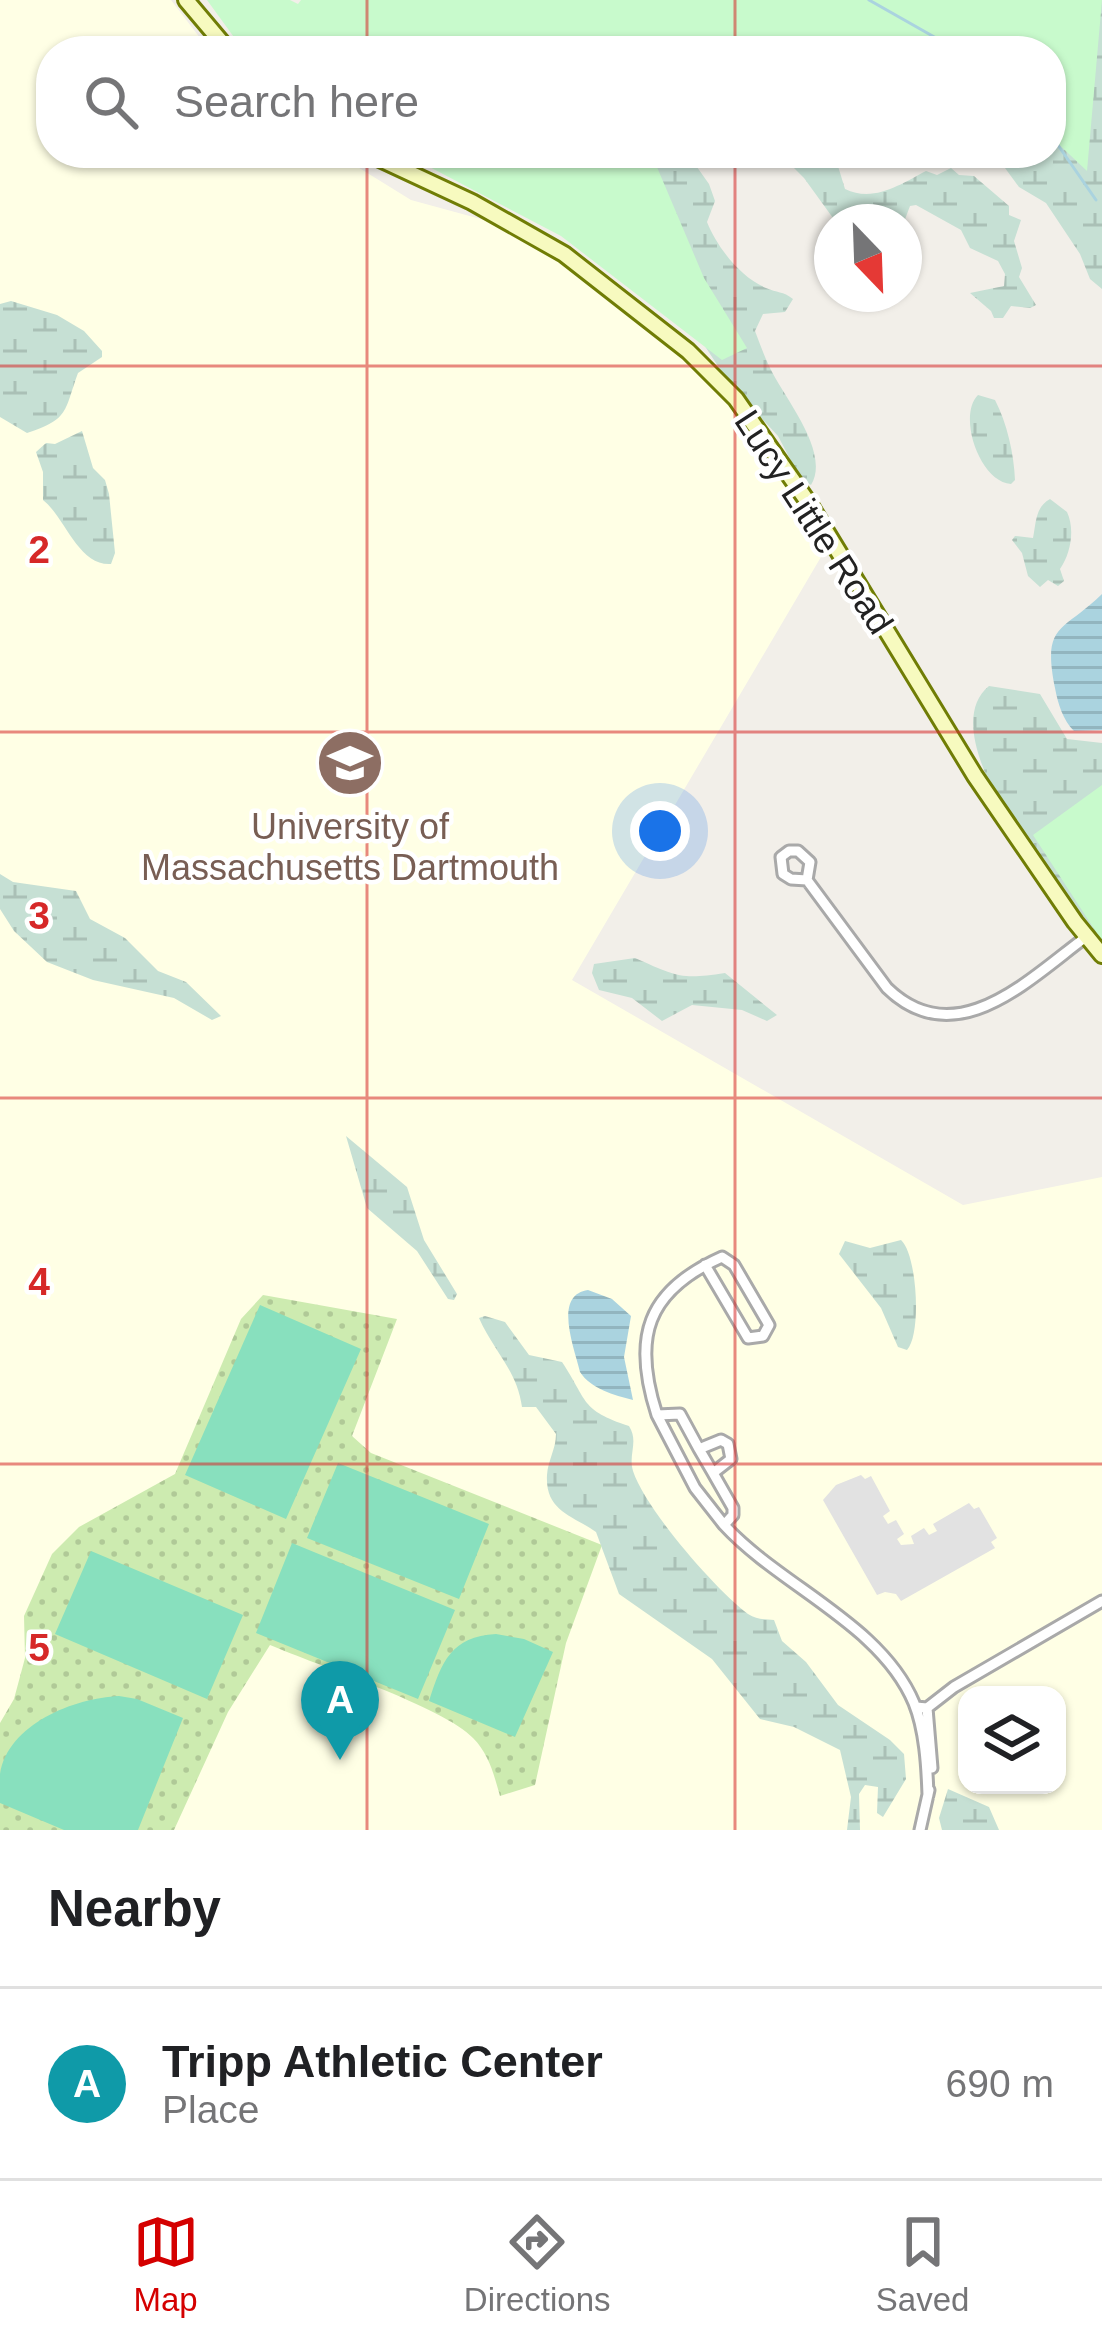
<!DOCTYPE html>
<html lang="en">
<head>
<meta charset="utf-8">
<style>
  body { margin:0; font-family:Arial,sans-serif; background:#f2f2f2; color:#202124 }
  .controls { position:absolute; right:36px; bottom:36px; display:grid; overflow:hidden; border-radius:24px; box-shadow:0 3px 9px #0004 }
  .controls button { width:108px; height:108px; display:grid; place-items:center; padding:0; border:0; border-bottom:3px solid #e0e0e0; background:#fff; color:#202124; font:60px sans-serif }
  .compass { position:absolute; left:814px; top:204px; width:108px; height:108px; border-radius:50%; background:#fff; box-shadow:0 3px 9px #0004; rotate:157deg }
  .you { position:absolute; left:660px; top:831px; width:42px; height:42px; margin:-30px; border:9px solid #fff; border-radius:50%; background:#1a73e8; box-shadow:0 0 0 18px #1a73e833 }
  .badge { display:grid; place-items:center; width:78px; height:78px; border-radius:50%; background:#d40000; color:#fff; font-size:39px; font-weight:700 }
  .pin { position:absolute; translate:-50% -99px; filter:drop-shadow(0 3px 6px #0008) }
  .pin::after { content:''; position:absolute; top:63px; width:42px; height:36px; background:inherit; clip-path:polygon(0 0,100% 0,50% 100%) }
  .list { margin:0; padding:0; list-style:none }
  h2 { display:flex; justify-content:space-between; align-items:center; height:156px; margin:0; padding:0 48px; font-size:51px }
  h2 small { font-size:39px; font-weight:400; color:#757577 }
  .list li { display:grid; grid-template-columns:78px 1fr auto; gap:36px; align-items:center; box-sizing:border-box; height:192px; padding:0 48px; border-top:3px solid #e0e0e0 }
  .list b { display:block; font-size:45px; white-space:nowrap }
  .list p { margin:0; font-size:39px; white-space:nowrap; color:#757577 }
  .list em { font-size:39px; font-style:normal; color:#757577 }
  .icon { flex:none; width:66px; height:66px; fill:none; stroke:currentColor; stroke-width:2; stroke-linecap:round; stroke-linejoin:round }
  .map { position:relative; flex:none; width:1102px; height:1830px; overflow:hidden }
  .search { position:absolute; background:#fff; box-shadow:0 3px 9px #0004; left:36px; right:36px; top:36px; height:132px; display:flex; align-items:center; gap:30px; box-sizing:border-box; padding:0 42px; border-radius:48px; color:#757577; font-size:45px }
  .sheet { height:348px; background:#fff }
  nav { display:flex; justify-content:space-around; align-items:center; box-sizing:border-box; height:168px; border-top:3px solid #e0e0e0; background:#fff; font-size:33px; color:#757577 }
  nav a { display:grid; justify-items:center; gap:6px }
  nav .on { color:#d40000 }
  .map>svg:first-child { display:block }
  .education { fill:#ffffe5; fill-rule:evenodd }
  .grass { fill:url(#grass-dots) }
  .wetland { fill:url(#wetland-marsh) }
  .park { fill:#c8facc }
  .pitch { fill:#88e0be }
  .parking { fill:#e2e2e2 }
  .water { fill:url(#water-rules) }
  .lines { fill:none; stroke-linecap:round; stroke-linejoin:round }
  .stream { stroke:#aad3df; stroke-width:3 }
  .street-casing { stroke:#a9a9a9; stroke-width:15 }
  .secondary-casing { stroke:#707d05; stroke-width:20 }
  .street { stroke:#fff; stroke-width:9 }
  .secondary { stroke:#f7fabf; stroke-width:14 }
  .grid { fill:none; stroke:#d62828; stroke-width:3; stroke-opacity:0.55 }
  .labels { text-anchor:middle; dominant-baseline:central; stroke-width:9; stroke-linejoin:round; paint-order:stroke }
  .street-label { font-size:36px; fill:#222; stroke:#fff }
  .education-label { font-size:36px; fill:#785e54; stroke:#fff }
  .grid-label { font-size:39px; text-anchor:middle; font-weight:bold; fill:#d62828; stroke:#fff; stroke-width:9; stroke-linejoin:round; paint-order:stroke }
</style>
</head>
<body>
<div class="map">
<svg width="1102" height="1830" viewBox="0 0 1102 1830">
  <defs>
    <pattern id="grass-dots" width="8" height="8" patternUnits="userSpaceOnUse" patternTransform="scale(3)"><rect width="8" height="8" fill="#cdebb0"/><path d="M2 2h.1M6 6h.1" fill="none" stroke="#b0c997" stroke-width="1.8" stroke-linecap="round"/></pattern>
    <pattern id="wetland-marsh" width="20" height="14" patternUnits="userSpaceOnUse" patternTransform="scale(3)"><rect width="20" height="14" fill="#c6e0d4"/><path d="M1 5h8M5 5V1M11 12h8M15 12V8" fill="none" stroke="#aac0b6"/></pattern>
    <pattern id="water-rules" width="6" height="5" patternUnits="userSpaceOnUse" patternTransform="scale(3)"><rect width="6" height="5" fill="#aad3df"/><path d="M0 2.5h6" fill="none" stroke="#92b5bf"/></pattern>
  </defs>
  <rect width="100%" height="100%" fill="#f2efe9"/>
  <path class="education" d="M 0,0 L 171,0 L 210,51 L 51,51 L 51,153 L 335,153 L 411,200 L 499,224 L 555,257 L 718,387 L 776,464 L 828,545 L 572,980 L 963,1205 L 1102,1177 L 1102,1830 L 0,1830 ZM 967,1695 L 1057,1695 L 1057,1785 L 967,1785 Z"/>
  <path class="grass" d="M 263,1295 L 397,1319 L 352,1436 L 371,1453 L 602,1545 L 566,1643 L 535,1785 L 500,1796 C 494,1775 489,1754 473,1738 C 446,1708 314,1664 270,1645 L 228,1712 L 174,1830 L 0,1830 L 0,1723 L 14,1699 L 25,1658 L 24,1616 L 52,1554 L 79,1527 L 175,1474 L 241,1319 Z"/>
  <path class="wetland" d="M 1102,0 L 1102,289 L 1090,279 L 1080,254 L 1046,203 L 1019,187 L 994,153 L 1051,153 L 1051,51 L 656,51 Z
    M 597,153 L 687,153 L 709,184 L 715,201 L 707,222 C 717,247 740,277 766,288 C 777,293 783,291 793,299 L 785,312 L 763,314 L 755,331 C 760,344 764,356 770,368 C 784,398 831,452 811,485 L 800,478 L 778,436 L 729,383 L 697,334 Z
    M 779,153 L 834,153 L 845,189 C 874,203 901,184 926,171 L 937,175 L 951,168 L 959,175 L 974,176 L 1009,206 L 1009,215 L 1021,220 L 1014,241 L 1022,268 L 1019,277 L 1036,305 L 1030,308 L 1011,306 L 1003,318 L 994,318 L 991,311 L 970,293 L 1004,286 L 1005,274 L 998,261 L 970,248 L 961,230 L 916,205 L 910,206 L 904,222 L 833,218 L 804,178 Z
    M 11,301 L 57,315 L 84,331 L 102,351 L 102,357 L 78,373 C 64,411 70,419 27,433 L 0,417 L 0,304 Z
    M 978,395 L 995,400 C 1007,423 1014,454 1015,480 L 1011,484 C 980,482 957,416 978,395 Z
    M 82,431 L 93,468 L 105,480 L 109,494 L 115,553 L 111,564 C 78,566 65,517 43,500 L 43,472 L 36,452 L 46,443 L 55,444 Z
    M 1050,499 L 1067,512 C 1075,529 1071,553 1060,569 L 1064,581 L 1058,586 L 1048,580 L 1040,587 L 1028,576 L 1022,553 L 1012,540 L 1015,536 L 1033,538 C 1036,524 1035,507 1050,499 Z
    M 989,686 L 1040,694 L 1067,739 L 1102,743 L 1102,951 C 1069,904 926,738 989,686 Z
    M 0,874 L 13,882 L 76,891 L 90,919 L 125,938 L 158,971 L 186,982 L 221,1016 L 212,1020 L 174,998 L 93,980 L 47,962 L 14,931 L 0,909 Z
    M 635,958 C 676,976 680,980 725,973 L 777,1015 L 767,1021 L 742,1010 L 692,1005 L 662,1021 L 632,998 L 599,990 L 592,973 L 594,964 Z
    M 346,1136 L 407,1187 L 424,1240 L 457,1294 L 454,1300 L 448,1299 L 417,1251 L 367,1208 Z
    M 901,1240 C 917,1254 922,1334 907,1350 L 898,1347 L 881,1308 L 839,1254 L 845,1241 L 870,1248 Z
    M 485,1316 L 505,1322 L 529,1355 L 562,1362 C 588,1401 580,1410 629,1426 C 639,1442 628,1454 633,1471 C 646,1510 715,1589 748,1614 C 757,1620 765,1619 774,1620 L 782,1641 L 806,1662 L 838,1705 L 890,1740 L 904,1754 L 906,1779 L 883,1817 L 877,1813 L 878,1787 L 865,1785 L 859,1794 L 860,1830 L 847,1830 L 851,1797 L 840,1750 L 794,1727 L 760,1719 L 712,1659 L 619,1594 L 596,1532 C 572,1515 545,1511 547,1475 C 548,1460 556,1449 556,1434 L 536,1407 L 522,1407 C 517,1370 494,1352 479,1318 Z
    M 948,1789 L 989,1807 L 999,1830 L 942,1830 L 939,1818 Z"/>
  <path class="park" d="M 207,0 L 290,0 L 298,4 L 301,0 L 1102,0 L 1087,171 L 1051,137 L 1051,51 L 244,51 Z
    M 403,153 L 651,153 L 704,278 L 747,348 L 722,360 L 561,236 Z
    M 1102,785 L 1102,941 L 1033,835 Z"/>
  <path class="pitch" d="M 260,1305 L 361,1349 L 286,1519 L 185,1475 Z
    M 338,1463 L 489,1524 L 459,1599 L 307,1538 Z
    M 292,1543 L 455,1610 L 418,1699 L 256,1633 Z
    M 91,1551 L 243,1615 L 207,1699 L 55,1634 Z
    M 496,1634 L 524,1639 L 553,1652 L 515,1737 L 429,1701 C 442,1661 451,1637 496,1634 Z
    M 119,1696 L 137,1699 L 183,1718 L 138,1830 L 64,1830 L 0,1803 C 0,1794 0,1783 0,1774 C 8,1724 74,1698 119,1696 Z"/>
  <path class="parking" d="M 861,1475 L 865,1479 L 871,1476 L 890,1511 L 883,1516 L 888,1524 L 896,1520 L 904,1534 L 897,1539 L 901,1545 L 914,1544 L 911,1536 L 924,1528 L 929,1535 L 937,1531 L 933,1524 L 969,1503 L 974,1509 L 979,1507 L 997,1538 L 991,1542 L 995,1548 L 901,1601 L 896,1594 L 885,1592 L 877,1595 L 823,1500 L 836,1485 Z"/>
  <path class="water" d="M 1102,594 L 1102,730 L 1074,731 C 1063,720 1058,704 1055,688 C 1042,623 1062,633 1102,594 Z
    M 588,1290 L 612,1299 L 631,1316 L 624,1357 L 633,1400 C 614,1395 591,1389 580,1372 C 574,1347 553,1295 588,1290 Z"/>
  <g class="lines">
    <path class="stream" d="M 869,0 L 959,51
      M 1051,135 L 1096,200"/>
    <g class="street-casing">
      <path id="street" d="M 807,880 L 810,862 L 798,851 L 789,851 L 781,857 L 783,874 L 791,879 L 807,880 L 887,988 C 956,1055 1029,979 1086,937
        M 657,1415 L 695,1488 L 724,1525 L 733,1515 L 733,1508 L 713,1473
        M 699,1449 L 713,1473 L 731,1459 L 728,1444 L 721,1440 L 699,1449 L 680,1414 L 657,1415 C 632,1338 646,1291 722,1257 L 734,1265 L 769,1325 L 763,1336 L 748,1338 L 705,1265
        M 724,1525 C 781,1587 881,1624 914,1703 C 925,1730 927,1766 928,1795
        M 916,1707 L 927,1708 L 954,1687 L 1102,1601
        M 927,1708 L 932,1768
        M 920,1830 L 929,1790"/>
    </g>
    <g class="secondary-casing">
      <path id="secondary" d="M 186,0 L 229,51
        M 367,153 L 472,202 L 564,254 L 688,351 L 736,399 L 810,505 L 975,776 L 1075,922 L 1102,955"/>
    </g>
    <use href="#street" class="street"/>
    <use href="#secondary" class="secondary"/>
  </g>
  <path class="grid" d="M 367,0 L 367,51M 735,0 L 735,51M 367,153 L 367,1830M 735,153 L 735,1830M 0,366 L 1102,366M 0,732 L 1102,732M 0,1098 L 1102,1098M 0,1464 L 1102,1464"/>
  <defs>
    <g id="university-disc" transform="scale(3.45)"><circle r="9.5" fill="#8d6e63" stroke="#fff"/><path d="M0-5L7-2L0 1L-7-2ZM-4 1L0 2.5L4 1V4Q0 6-4 4Z" fill="#fff"/></g>
  </defs>
  <g fill-rule="evenodd">
    <use href="#university-disc" x="350" y="763"/>
  </g>
  <g class="labels">
    <g class="street-label">
      <text transform="translate(814 522) rotate(57)">Lucy Little Road</text>
    </g>
    <g class="education-label">
      <text x="350" y="826">University of<tspan x="350" dy="41">Massachusetts Dartmouth</tspan></text>
    </g>
  </g>
  <g class="grid-label">
    <text x="39" y="563">2</text>
    <text x="39" y="929">3</text>
    <text x="39" y="1295">4</text>
    <text x="39" y="1661">5</text>
  </g>
</svg>
<div class="controls">
<button><svg class="icon" aria-label="layers" viewBox="0 0 24 24"><path d="M12 4l9 5-9 5-9-5zM3 14l9 5 9-5"/></svg></button>
</div>
<svg class="compass" viewBox="-18 -18 36 36"><path d="M0-13l5 13h-10z" fill="#e53935"/><path d="M0 13l5-13h-10z" fill="#757577"/></svg>
<div class="you"></div>
<div class="pin badge" style="left:340px;top:1760px;background:#0f9aa8">A</div>
<div class="search"><svg class="icon" aria-label="search" viewBox="0 0 24 24"><circle cx="10" cy="10" r="6"/><path d="M15 15l6 6"/></svg>Search here</div>
</div>
<section class="sheet">
<h2>Nearby<small></small></h2>
<ul class="list">
<li><span class="badge" style="background:#0f9aa8">A</span><div><b>Tripp Athletic Center</b><p>Place</p></div><em>690 m</em></li>
</ul>
</section>
<nav>
<a class="on"><svg class="icon" aria-label="map" viewBox="0 0 24 24"><path d="M3 6l6-2 6 2 6-2v14l-6 2-6-2-6 2zM9 4v14M15 6v14"/></svg>Map</a>
<a><svg class="icon" aria-label="directions" viewBox="0 0 24 24"><path d="M12 3l9 9-9 9-9-9zM9 14v-3h6M13 9l2 2-2 2"/></svg>Directions</a>
<a><svg class="icon" aria-label="saved" viewBox="0 0 24 24"><path d="M7 4h10v16l-5-4-5 4z"/></svg>Saved</a>
</nav>
</body>
</html>
